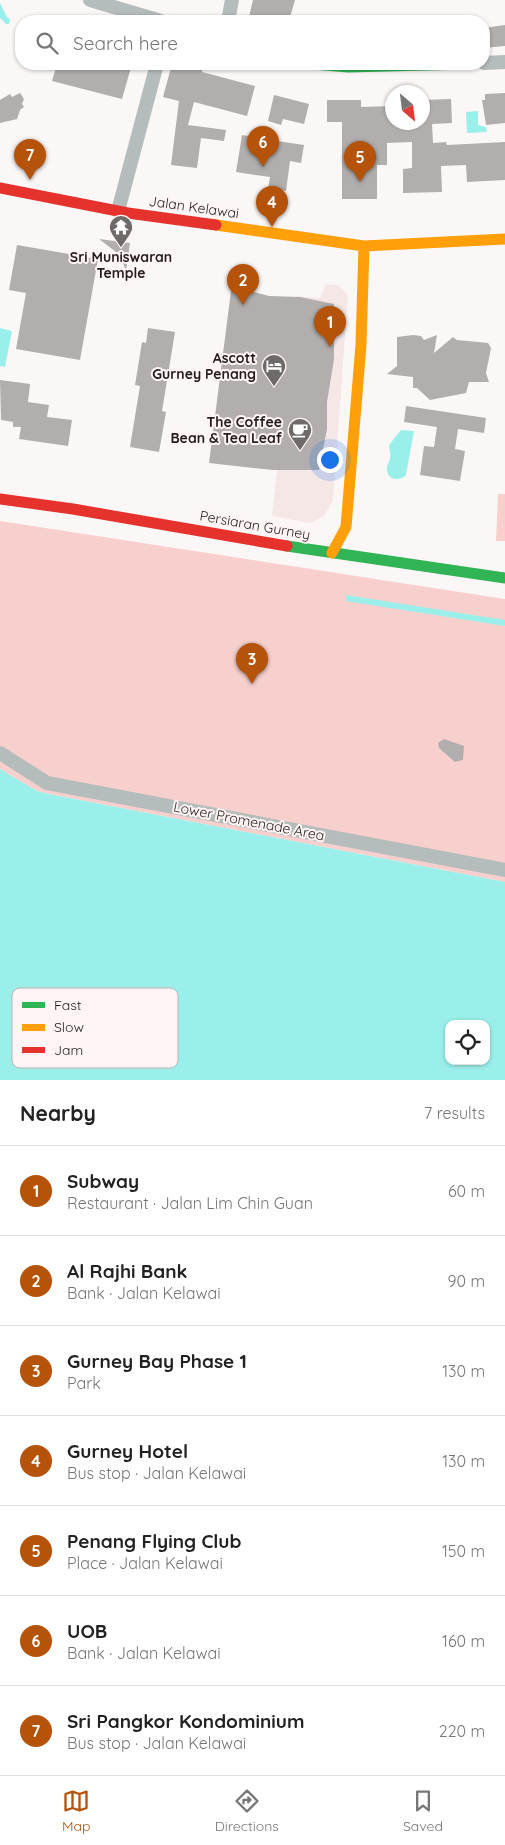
<!DOCTYPE html>
<html lang="en">
<head>
<meta charset="utf-8">
<style>
  body { margin:0; font-family:Quicksand,sans-serif; background:#f6f6f6; color:#222 }
  .controls { position:absolute; right:15px; bottom:15px; display:grid; overflow:hidden; border-radius:10px; box-shadow:0 1px 4px #0004 }
  .controls button { width:45px; height:45px; display:grid; place-items:center; padding:0; border:0; border-bottom:1px solid #e0e0e0; background:#fff; color:#222; font:25px sans-serif }
  .compass { position:absolute; left:385px; top:85px; width:45px; height:45px; border-radius:50%; background:#fff; box-shadow:0 1px 4px #0004; rotate:152deg }
  .you { position:absolute; left:329px; top:459px; width:18px; height:18px; margin:-12px; border:4px solid #fff; border-radius:50%; background:#1a73e8; box-shadow:0 0 0 8px #1a73e833 }
  .badge { display:grid; place-items:center; width:32px; height:32px; border-radius:50%; background:#b45309; color:#fff; font-size:16px; font-weight:700 }
  .pin { position:absolute; translate:-50% -41px; filter:drop-shadow(0 1px 2px #0008) }
  .pin::after { content:''; position:absolute; top:26px; width:18px; height:15px; background:inherit; clip-path:polygon(0 0,100% 0,50% 100%) }
  .list { margin:0; padding:0; list-style:none }
  h2 { display:flex; justify-content:space-between; align-items:center; height:65px; margin:0; padding:0 20px; font-size:21px }
  h2 small { font-size:16px; font-weight:400; color:#767676 }
  .list li { display:grid; grid-template-columns:32px 1fr auto; gap:15px; align-items:center; box-sizing:border-box; height:90px; padding:0 20px; border-top:1px solid #e0e0e0 }
  .list b { display:block; font-size:19px; white-space:nowrap }
  .list p { margin:0; font-size:16px; white-space:nowrap; color:#767676 }
  .list em { font-size:16px; font-style:normal; color:#767676 }
  .icon { flex:none; width:28px; height:28px; fill:none; stroke:currentColor; stroke-width:2; stroke-linecap:round; stroke-linejoin:round }
  .map { position:relative; flex:none; width:505px; height:1080px; overflow:hidden }
  .search { position:absolute; background:#fff; box-shadow:0 1px 4px #0004; left:15px; right:15px; top:15px; height:55px; display:flex; align-items:center; gap:12px; box-sizing:border-box; padding:0 18px; border-radius:20px; color:#767676; font-size:19px }
  .sheet { height:695px; background:#fff }
  nav { display:flex; justify-content:space-around; align-items:center; box-sizing:border-box; height:70px; border-top:1px solid #e0e0e0; background:#fff; font-size:14px; color:#767676 }
  nav a { display:grid; justify-items:center; gap:2px }
  nav .on { color:#b45309 }
  .map>svg:first-child { display:block }
  .built { fill:#f4e7e6 }
  .green { fill:#f7d0cd }
  .water { fill:#9aefea; fill-rule:evenodd }
  .building { fill:#b2aeae }
  .lines { fill:none; stroke-linecap:round; stroke-linejoin:round }
  .street { stroke:#b5bcbc; stroke-width:14 }
  .fast { stroke:#30b455; stroke-width:11 }
  .slow { stroke:#ff9f0a; stroke-width:11 }
  .jam { stroke:#e5322d; stroke-width:11 }
  .labels { text-anchor:middle; dominant-baseline:central; stroke-width:4; stroke-linejoin:round; paint-order:stroke }
  .street-label { font-size:14px; fill:#221e1e; stroke:#fff5f4 }
  .poi-label { font-size:14px; font-weight:bold; fill:#221e1e; stroke:#fff5f4; text-anchor:end }
  .key { fill:#fff5f4; stroke:#bdb4b4; stroke-width:1 }
  .key-label { font-size:14px; fill:#221e1e }
</style>
</head>
<body>
<div class="map">
<svg width="505" height="1080" viewBox="0 0 505 1080">
  <rect width="100%" height="100%" fill="#fcf7f7"/>
  <path class="built" d="M 326,284 L 339,285 L 348,296 L 333,500 L 324,516 L 310,523 L 272,516 L 296,296 L 320,298 Z"/>
  <path class="green" d="M 498,494 L 505,494 L 505,541 L 496,541 Z
    M 0,521 L 505,599 L 505,882 L 49,794 L 37,791 L 0,769 Z"/>
  <path class="water" d="M 0,3 L 7,17 L 10,19 L 9,24 L 6,24 L 0,18 Z
    M 478,111 L 478,125 L 486,127 L 487,132 L 467,133 L 466,112 Z
    M 0,328 L 12,331 L 5,367 L 0,366 Z
    M 401,430 L 414,431 L 406,475 C 401,481 388,481 387,470 C 386,465 390,462 390,458 C 391,454 389,449 389,445 Z
    M 346,595 L 505,620 L 505,626 L 346,601 Z
    M 0,769 L 37,791 L 49,794 L 505,882 L 505,1080 L 0,1080 ZM 449,1024 L 486,1024 L 486,1061 L 449,1061 Z"/>
  <path class="building" d="M 253,0 L 295,0 L 289,21 L 248,21 Z
    M 505,25 L 505,46 L 484,48 L 484,28 Z
    M 57,64 L 132,64 L 122,99 L 52,81 Z
    M 172,64 L 204,64 L 202,72 L 255,86 L 247,116 L 194,102 L 188,125 L 226,130 L 224,141 L 201,138 L 197,168 L 171,165 L 179,101 L 163,97 Z
    M 20,93 L 24,99 L 22,104 L 24,107 L 20,110 L 17,119 L 0,123 L 0,100 L 10,94 L 12,97 Z
    M 505,93 L 505,123 L 486,125 L 482,100 L 485,100 L 485,94 Z
    M 274,95 L 309,104 L 304,124 L 283,119 L 281,125 L 268,121 Z
    M 451,99 L 452,123 L 432,124 L 433,143 L 446,142 L 447,145 L 505,142 L 505,180 L 467,182 L 466,165 L 441,166 L 442,192 L 403,193 L 403,169 L 412,168 L 412,142 L 387,143 L 387,165 L 377,165 L 377,199 L 342,199 L 342,122 L 327,122 L 327,100 L 361,100 L 361,107 L 392,106 L 392,122 L 422,122 L 422,100 Z
    M 256,134 L 278,137 L 277,141 L 304,145 L 301,163 L 290,161 L 286,191 L 268,189 L 270,177 L 236,172 L 242,135 L 255,137 Z
    M 99,239 L 130,243 L 126,271 L 120,255 Z
    M 17,245 L 98,259 L 80,360 L 16,349 L 26,293 L 9,290 Z
    M 246,290 L 269,296 L 300,297 L 334,304 L 334,359 L 327,402 L 327,429 L 319,470 L 273,470 L 209,463 L 231,291 Z
    M 148,328 L 175,332 L 162,411 L 166,412 L 159,452 L 130,447 L 140,386 L 135,385 L 142,342 L 146,343 Z
    M 413,335 L 421,336 L 424,340 L 437,335 L 434,353 L 453,337 L 457,340 L 488,343 L 491,348 L 486,373 L 489,382 L 469,382 L 466,393 L 430,400 L 417,388 L 413,388 L 413,377 L 387,374 L 397,366 L 397,337 Z
    M 0,380 L 30,384 L 28,402 L 49,405 L 47,417 L 72,420 L 68,446 L 19,439 L 21,427 L 13,427 L 13,422 L 1,420 Z
    M 406,406 L 486,418 L 484,433 L 458,429 L 455,449 L 465,451 L 460,481 L 420,475 L 424,446 L 434,447 L 437,427 L 404,422 Z
    M 444,739 L 464,746 L 463,760 L 455,762 L 439,748 L 438,743 Z"/>
  <g class="lines">
    <path class="street" d="M 90,0 L 161,21
      M 228,21 L 232,0
      M 484,63 L 505,62
      M 118,211 L 157,64
      M 0,753 L 47,783 L 505,870"/>
    <path class="fast" d="M 313,64 L 348,67 L 468,64
      M 287,546 L 505,578"/>
    <path class="slow" d="M 216,225 L 364,246 L 505,239
      M 332,553 L 346,527 L 361,345 L 364,246"/>
    <path class="jam" d="M 0,188 L 128,213 L 216,225
      M 0,499 L 73,509 L 287,546"/>
  </g>
  <defs>
    <g id="temple-pin" transform="scale(1.25)"><path d="M0 17L-7.5 6A9.5 9.5 0 1 1 7.5 6Z" fill="#6e6a6a" stroke="#fff5f4"/><path d="M0-6L5-2H3V0L6.5 2.5H4V6H1.5V3h-3V6H-4V2.5H-6.5L-3 0V-2H-5Z" fill="#fff"/></g>
    <g id="hotel-pin" transform="scale(1.25)"><path d="M0 17L-7.5 6A9.5 9.5 0 1 1 7.5 6Z" fill="#6e6a6a" stroke="#fff5f4"/><path d="M-6-4.5h1.5V1H6V5H4.5V3h-9V5H-6ZM-4 0a1.8 1.8 0 1 1 3.6 0ZM.5 0V-2.5h3Q6-2.5 6 0Z" fill="#fff"/></g>
    <g id="cafe-pin" transform="scale(1.25)"><path d="M0 17L-7.5 6A9.5 9.5 0 1 1 7.5 6Z" fill="#6e6a6a" stroke="#fff5f4"/><path d="M-5.5-4.5H6V0H3Q3 3.5 0 3.5H-2.5Q-5.5 3.5-5.5 0ZM3-3.2v2h1.7v-2ZM-6 4.5H4V6H-6Z" fill="#fff"/></g>
  </defs>
  <g fill-rule="evenodd">
    <use href="#temple-pin" x="121" y="227"/>
    <use href="#hotel-pin" x="274" y="366"/>
    <use href="#cafe-pin" x="300" y="430"/>
  </g>
  <g class="labels">
    <g class="street-label">
      <text transform="translate(194 207) rotate(8)">Jalan Kelawai</text>
      <text transform="translate(255 525) rotate(10)">Persiaran Gurney</text>
      <text transform="translate(249 821) rotate(11)">Lower Promenade Area</text>
    </g>
    <g class="poi-label">
      <text x="121" y="257" text-anchor="middle">Sri Muniswaran<tspan x="121" dy="16">Temple</tspan></text>
      <text x="256" y="358">Ascott<tspan x="256" dy="16">Gurney Penang</tspan></text>
      <text x="282" y="422">The Coffee<tspan x="282" dy="16">Bean &amp; Tea Leaf</tspan></text>
    </g>
  </g>
  <rect x="12" y="988" width="166" height="80" rx="8" class="key"/>
  <rect x="22" y="1002" width="23" height="6" fill="#30b455"/>
  <rect x="22" y="1024" width="23" height="7" fill="#ff9f0a"/>
  <rect x="22" y="1047" width="23" height="6" fill="#e5322d"/>
  <g class="key-label">
    <text x="54" y="1010">Fast</text>
    <text x="54" y="1032">Slow</text>
    <text x="54" y="1055">Jam</text>
  </g>
</svg>
<div class="controls">
<button><svg class="icon" aria-label="locate" viewBox="0 0 24 24"><circle cx="12" cy="12" r="6"/><path d="M12 2v4M12 18v4M2 12h4M18 12h4"/></svg></button>
</div>
<svg class="compass" viewBox="-18 -18 36 36"><path d="M0-13l5 13h-10z" fill="#e53935"/><path d="M0 13l5-13h-10z" fill="#767676"/></svg>
<div class="you"></div>
<div class="pin badge" style="left:330px;top:347px">1</div>
<div class="pin badge" style="left:243px;top:305px">2</div>
<div class="pin badge" style="left:252px;top:684px">3</div>
<div class="pin badge" style="left:272px;top:227px">4</div>
<div class="pin badge" style="left:360px;top:182px">5</div>
<div class="pin badge" style="left:263px;top:167px">6</div>
<div class="pin badge" style="left:30px;top:180px">7</div>
<div class="search"><svg class="icon" aria-label="search" viewBox="0 0 24 24"><circle cx="10" cy="10" r="6"/><path d="M15 15l6 6"/></svg>Search here</div>
</div>
<section class="sheet">
<h2>Nearby<small>7 results</small></h2>
<ul class="list">
<li><span class="badge">1</span><div><b>Subway</b><p>Restaurant · Jalan Lim Chin Guan</p></div><em>60 m</em></li>
<li><span class="badge">2</span><div><b>Al Rajhi Bank</b><p>Bank · Jalan Kelawai</p></div><em>90 m</em></li>
<li><span class="badge">3</span><div><b>Gurney Bay Phase 1</b><p>Park</p></div><em>130 m</em></li>
<li><span class="badge">4</span><div><b>Gurney Hotel</b><p>Bus stop · Jalan Kelawai</p></div><em>130 m</em></li>
<li><span class="badge">5</span><div><b>Penang Flying Club</b><p>Place · Jalan Kelawai</p></div><em>150 m</em></li>
<li><span class="badge">6</span><div><b>UOB</b><p>Bank · Jalan Kelawai</p></div><em>160 m</em></li>
<li><span class="badge">7</span><div><b>Sri Pangkor Kondominium</b><p>Bus stop · Jalan Kelawai</p></div><em>220 m</em></li>
</ul>
</section>
<nav>
<a class="on"><svg class="icon" aria-label="map" viewBox="0 0 24 24"><path d="M3 6l6-2 6 2 6-2v14l-6 2-6-2-6 2zM9 4v14M15 6v14"/></svg>Map</a>
<a><svg class="icon" aria-label="directions" viewBox="0 0 24 24"><path d="M12 3l9 9-9 9-9-9zM9 14v-3h6M13 9l2 2-2 2"/></svg>Directions</a>
<a><svg class="icon" aria-label="saved" viewBox="0 0 24 24"><path d="M7 4h10v16l-5-4-5 4z"/></svg>Saved</a>
</nav>
</body>
</html>
